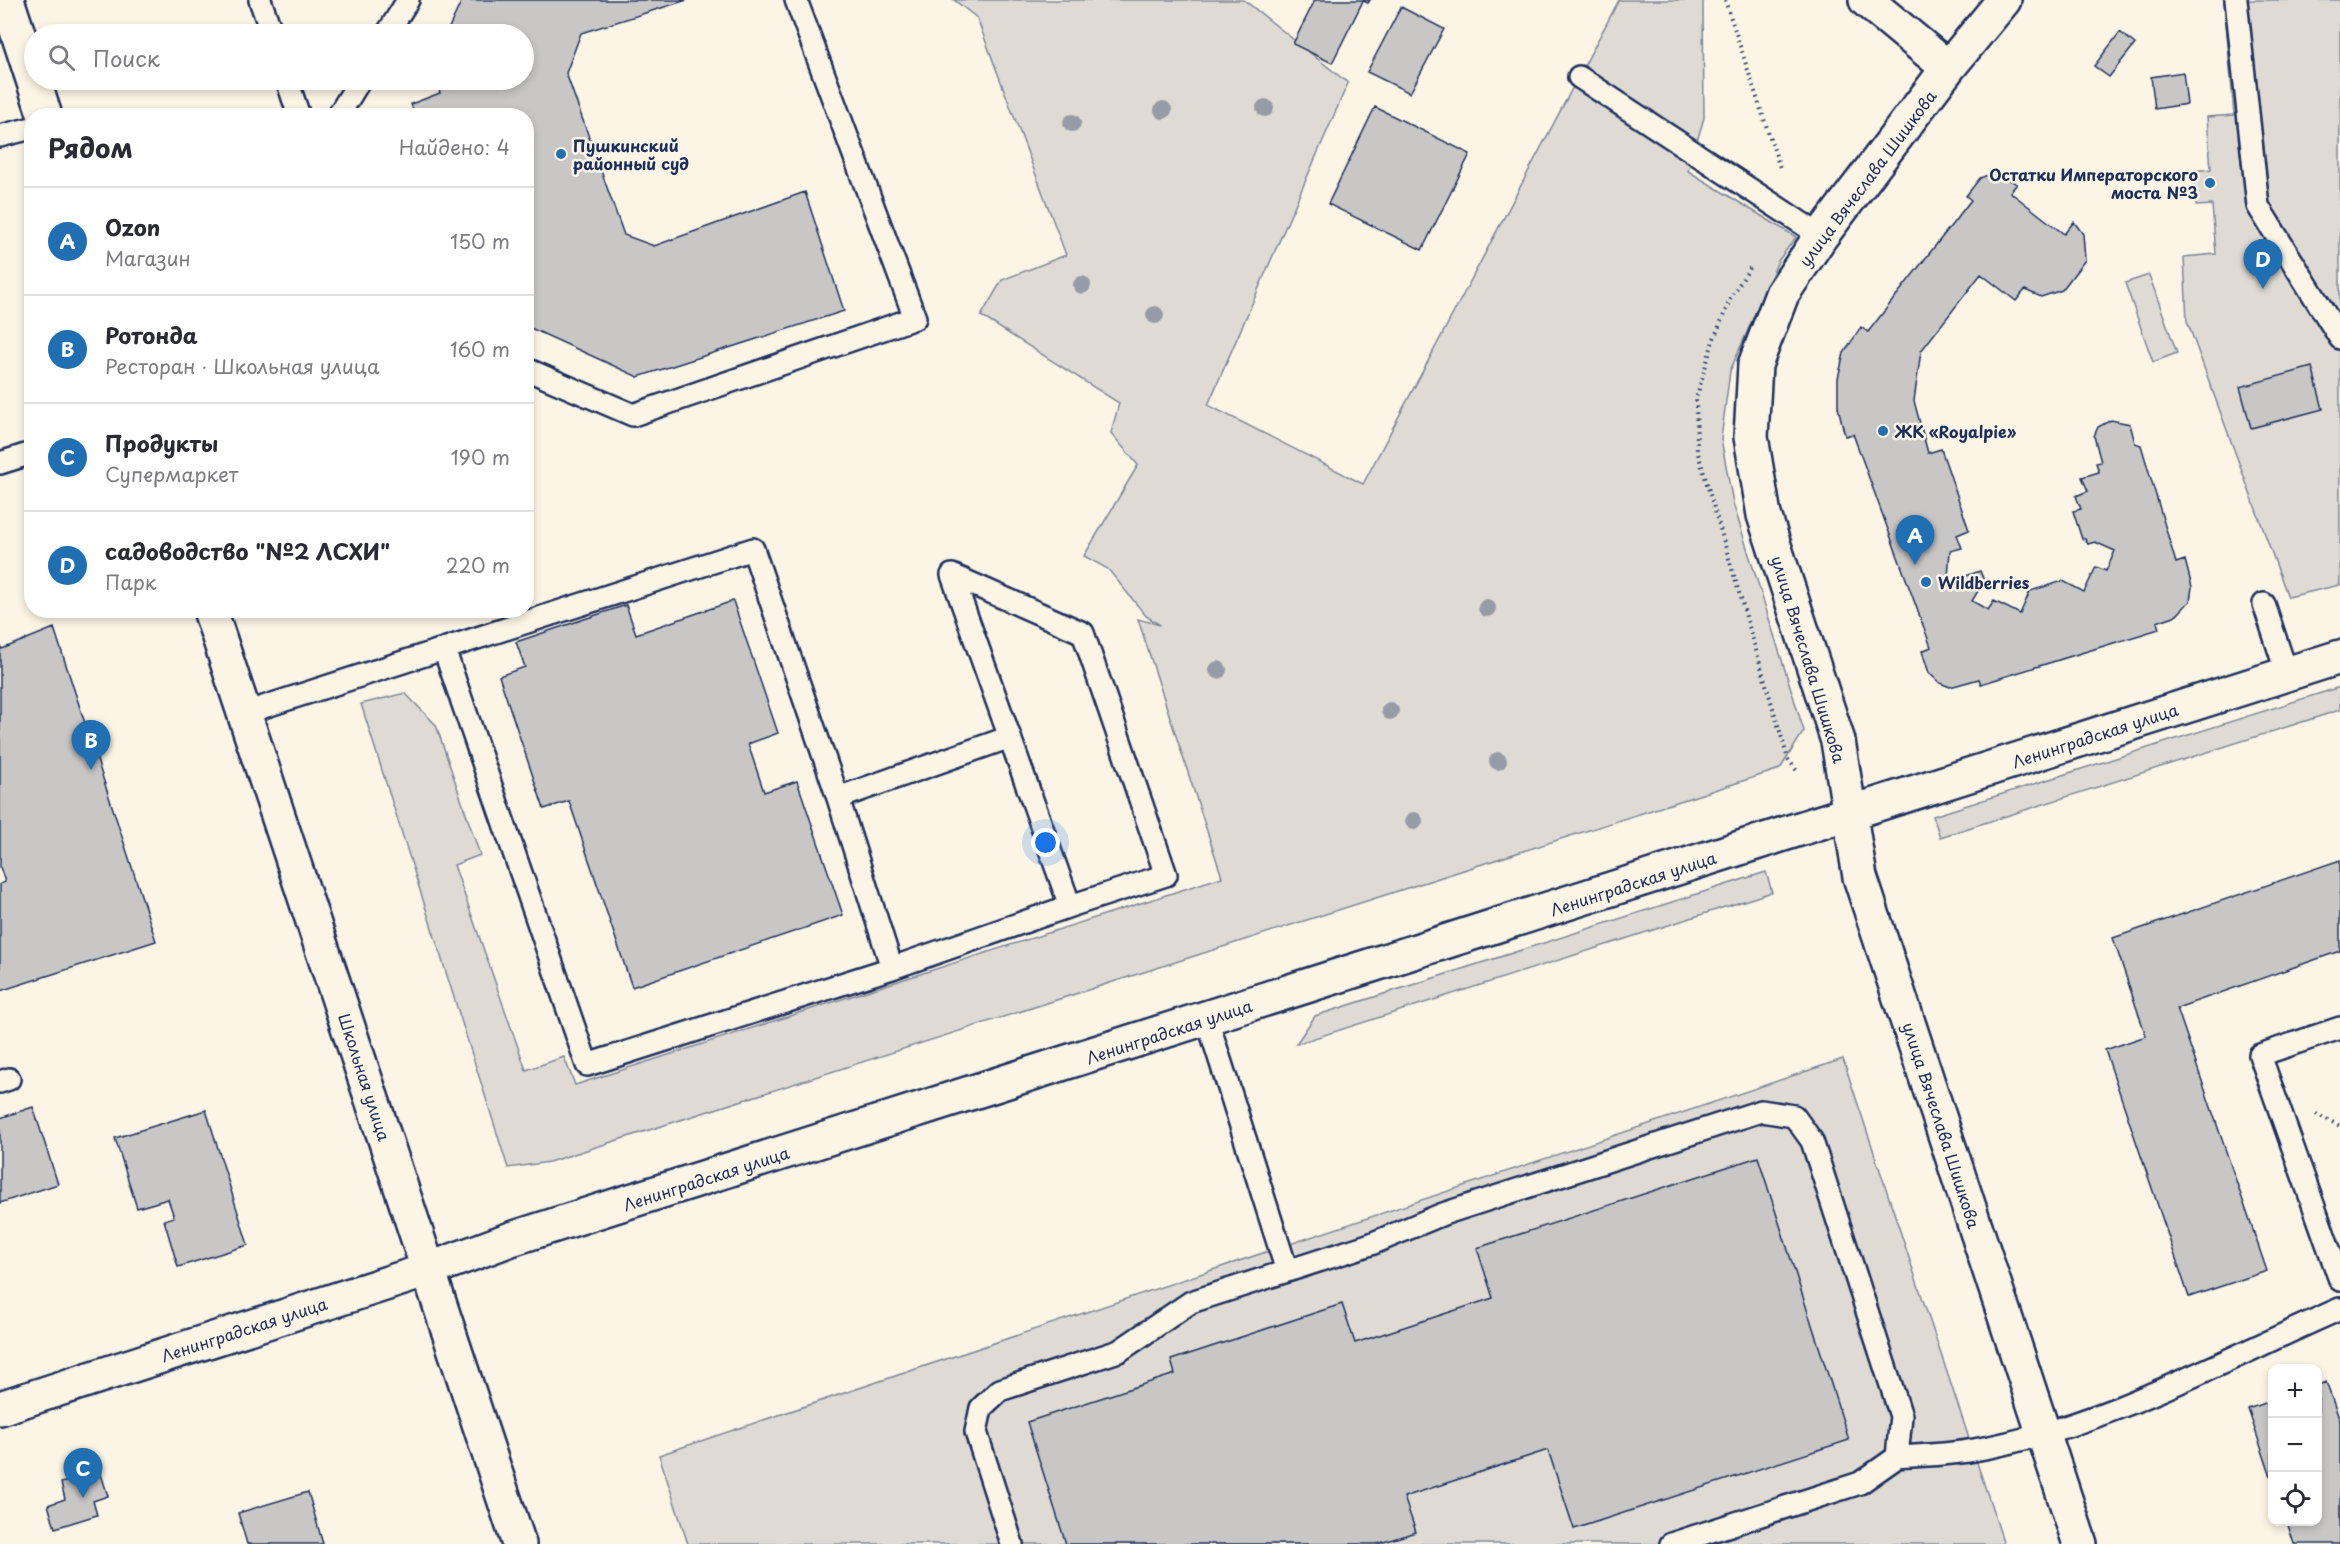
<!DOCTYPE html>
<html lang="ru">
<head>
<meta charset="utf-8">
<style>
  body { margin:0; font-family:"Playpen Sans",sans-serif; background:#f7f7f7; color:#2b2b33 }
  .controls { position:absolute; right:18px; bottom:18px; display:grid; overflow:hidden; border-radius:12px; box-shadow:0 3px 9px #0003 }
  .controls button { width:54px; height:54px; display:grid; place-items:center; padding:0; border:0; border-bottom:2px solid #e1e1e2; background:#fff; color:#2b2b33; font:30px sans-serif }
  .you { position:absolute; left:1046px; top:843px; width:21px; height:21px; margin:-15px; border:4px solid #fff; border-radius:50%; background:#1a73e8; box-shadow:0 0 0 9px #1a73e833 }
  .badge { display:grid; place-items:center; width:39px; height:39px; border-radius:50%; background:#1f6fb2; color:#fff; font-size:20px; font-weight:700 }
  .pin { position:absolute; translate:-50% -50px; filter:drop-shadow(0 2px 3px #0008) }
  .pin::after { content:''; position:absolute; top:32px; width:21px; height:18px; background:inherit; clip-path:polygon(0 0,100% 0,50% 100%) }
  .list { margin:0; padding:0; list-style:none }
  h2 { display:flex; justify-content:space-between; align-items:center; height:78px; margin:0; padding:0 24px; font-size:26px }
  h2 small { font-size:20px; font-weight:400; color:#7c7c81 }
  .list li { display:grid; grid-template-columns:39px 1fr auto; gap:18px; align-items:center; box-sizing:border-box; height:108px; padding:0 24px; border-top:2px solid #e1e1e2 }
  .list b { display:block; font-size:22px; white-space:nowrap }
  .list p { margin:0; font-size:20px; white-space:nowrap; color:#7c7c81 }
  .list em { font-size:20px; font-style:normal; color:#7c7c81 }
  .icon { flex:none; width:33px; height:33px; fill:none; stroke:currentColor; stroke-width:2; stroke-linecap:round; stroke-linejoin:round }
  .map { position:relative; flex:none; width:2340px; height:1544px; overflow:hidden }
  .search { position:absolute; background:#fff; box-shadow:0 3px 9px #0003; left:24px; top:24px; width:510px; height:66px; display:flex; align-items:center; gap:15px; box-sizing:border-box; padding:0 21px; border-radius:33px; color:#7c7c81; font-size:22px }
  .panel { position:absolute; background:#fff; box-shadow:0 3px 9px #0003; left:24px; top:108px; width:510px; height:510px; border-radius:24px }
  .map>svg:first-child { display:block }
  .green { fill:#dfdbd4; stroke:#7d8599; stroke-width:1.5 }
  .building { fill:#c8c7c6; stroke:#1b2f5e; stroke-width:1.5 }
  .lines { fill:none; stroke-linecap:round; stroke-linejoin:round }
  .lane-casing { stroke:#1b2f5e; stroke-width:26 }
  .street-casing { stroke:#1b2f5e; stroke-width:38 }
  .secondary-casing { stroke:#1b2f5e; stroke-width:38 }
  .path { stroke:#1b2f5e; stroke-width:4; stroke-dasharray:1.5 4.5; stroke-linecap:butt }
  .lane { stroke:#fcf5e5; stroke-width:21 }
  .street { stroke:#fcf5e5; stroke-width:33 }
  .secondary { stroke:#fcf5e5; stroke-width:33 }
  .tree { fill:#969ba8 }
  .poi-dot { fill:#1f6fb2; stroke:#fcf5e5; stroke-width:2 }
  .labels { text-anchor:middle; dominant-baseline:central; stroke-width:5; stroke-linejoin:round; paint-order:stroke }
  .poi-label { font-size:16px; font-weight:bold; fill:#1b2f5e; stroke:#fcf5e5; text-anchor:start }
  .street-label { font-size:16px; fill:#1b2f5e; stroke:#fcf5e5 }
</style>
</head>
<body>
<div class="map">
<svg width="2340" height="1544" viewBox="0 0 2340 1544">
  <rect width="100%" height="100%" fill="#fcf5e5"/>
  <filter id="ink" filterUnits="userSpaceOnUse"><feTurbulence type="fractalNoise" baseFrequency=".0167" numOctaves="2"/><feDisplacementMap in="SourceGraphic" scale="12" xChannelSelector="R" yChannelSelector="G"/><feConvolveMatrix kernelMatrix="1 2 1 2 8 2 1 2 1" color-interpolation-filters="sRGB"/></filter>
  <g filter="url(#ink)">
    <path class="green" d="M 954,0 L 1244,0 L 1348,83 L 1208,405 L 1363,484 L 1619,0 L 1703,0 L 1704,118 L 1688,171 L 1796,237 L 1778,261 L 1730,371 L 1721,439 L 1733,503 L 1804,731 L 1780,769 L 549,1162 L 508,1168 L 361,704 L 405,693 L 436,725 L 480,855 L 454,865 L 526,1070 L 564,1057 L 575,1085 L 1222,877 L 1138,619 L 1160,625 L 1146,616 L 1108,569 L 1084,556 L 1138,465 L 1111,433 L 1119,403 L 981,316 L 1002,280 L 1066,255 L 977,18 Z
      M 2224,0 L 2340,0 L 2340,585 L 2288,597 L 2187,321 L 2184,257 L 2216,254 L 2212,205 L 2196,206 L 2193,171 L 2211,169 L 2207,117 L 2234,115 Z
      M 2149,275 L 2177,353 L 2153,362 L 2125,283 Z
      M 2340,687 L 2340,710 L 1940,837 L 1933,816 Z
      M 1766,872 L 1772,892 L 1296,1044 L 1315,1016 Z
      M 1843,1059 L 2004,1544 L 688,1544 L 659,1455 Z"/>
    <path class="building" d="M 462,0 L 687,0 L 581,33 L 566,73 L 624,235 L 654,246 L 805,192 L 844,311 L 638,377 L 526,326 L 526,116 L 415,116 L 411,104 L 440,93 L 437,80 L 524,80 L 524,34 L 446,34 Z
      M 1315,0 L 1370,0 L 1368,3 L 1363,1 L 1332,63 L 1293,44 Z
      M 1401,7 L 1444,29 L 1410,93 L 1367,72 Z
      M 2120,32 L 2135,44 L 2109,77 L 2094,66 Z
      M 2183,72 L 2187,104 L 2155,109 L 2151,77 Z
      M 1375,107 L 1470,154 L 1422,250 L 1328,204 Z
      M 1990,174 L 2002,175 L 2017,184 L 2010,192 L 2064,234 L 2074,222 L 2083,234 L 2085,260 L 2062,290 L 2041,297 L 2025,290 L 2016,301 L 1981,274 L 1921,351 L 1914,401 L 1928,453 L 1941,449 L 1969,530 L 1957,535 L 1962,548 L 1950,551 L 1948,577 L 1955,580 L 1980,571 L 1984,581 L 1972,601 L 1988,610 L 1994,601 L 2020,614 L 2030,591 L 2063,581 L 2084,592 L 2096,567 L 2106,571 L 2115,551 L 2095,542 L 2088,544 L 2085,538 L 2082,539 L 2073,511 L 2081,509 L 2076,496 L 2088,491 L 2082,477 L 2099,472 L 2096,463 L 2101,462 L 2094,436 L 2098,427 L 2111,420 L 2130,424 L 2135,443 L 2141,445 L 2176,563 L 2185,560 L 2192,587 L 2190,601 L 2177,615 L 2157,622 L 2159,629 L 1981,684 L 1979,679 L 1950,687 L 1940,683 L 1929,673 L 1922,651 L 1931,647 L 1853,434 L 1845,436 L 1838,407 L 1838,378 L 1844,353 L 1861,327 L 1868,332 L 1971,200 L 1966,196 L 1980,178 Z
      M 2312,367 L 2323,409 L 2251,428 L 2240,387 Z
      M 733,601 L 778,733 L 748,744 L 764,792 L 797,781 L 843,915 L 632,987 L 569,801 L 544,809 L 499,676 L 525,667 L 516,642 L 626,605 L 636,634 Z
      M 54,628 L 156,941 L 0,991 L 0,884 L 5,882 L 0,867 L 0,644 L 2,649 Z
      M 2340,860 L 2340,951 L 2177,1008 L 2267,1271 L 2189,1297 L 2105,1050 L 2146,1036 L 2113,938 Z
      M 33,1107 L 58,1184 L 0,1203 L 0,1118 Z
      M 206,1110 L 248,1245 L 178,1267 L 164,1220 L 174,1217 L 168,1199 L 137,1208 L 115,1138 Z
      M 1758,1157 L 1849,1440 L 1574,1529 L 1548,1450 L 1404,1497 L 1416,1532 L 1377,1544 L 1066,1544 L 1027,1422 L 1175,1374 L 1171,1360 L 1342,1304 L 1355,1343 L 1493,1298 L 1477,1248 Z
      M 2326,1382 L 2340,1421 L 2340,1544 L 2294,1544 L 2287,1522 L 2318,1522 L 2318,1385 Z
      M 2272,1400 L 2272,1480 L 2248,1409 Z
      M 100,1471 L 108,1496 L 93,1501 L 97,1515 L 55,1528 L 48,1505 L 65,1499 L 61,1483 Z
      M 308,1492 L 323,1544 L 247,1544 L 238,1513 Z"/>
    <g class="lines">
      <g class="lane-casing">
        <path id="lane" d="M 260,0 L 272,34
          M 2236,0 L 2258,206 L 2340,338
          M 387,34 L 408,0
          M 1579,77 L 1821,236
          M 287,80 L 299,116
          M 338,116 L 360,80
          M 0,136 L 32,128
          M 526,369 L 633,415 L 915,318 L 796,0
          M 0,463 L 32,453
          M 952,575 L 1083,633 L 1166,875 L 1070,906 Z
          M 2264,604 L 2287,674
          M 245,713 L 753,549 L 838,798 L 892,968 L 587,1065 L 444,649
          M 838,798 L 1010,737
          M 892,968 L 1070,906
          M 1207,1019 L 1287,1271
          M 2340,1028 L 2260,1055 L 2340,1280
          M 0,1082 L 9,1079
          M 1897,1457 C 1923,1455 1949,1455 1974,1450 C 2101,1428 2223,1360 2340,1309
          M 1012,1544 L 976,1432 L 981,1408 L 1000,1390 L 1119,1351 L 1191,1302 L 1371,1244 L 1443,1214 L 1761,1111 L 1794,1116 L 1812,1141 L 1901,1416 L 1897,1457 L 1860,1483 L 1671,1544"/>
      </g>
      <g class="street-casing">
        <path id="street" d="M 1866,0 L 1948,68
          M 2004,0 L 1948,68 L 1821,236 L 1782,294 L 1755,365 L 1751,437 L 1764,515 L 1838,741 L 1860,877 L 2080,1544"/>
      </g>
      <g class="secondary-casing">
        <path id="secondary" d="M 7,0 L 45,116
          M 210,610 L 519,1544
          M 0,1408 L 428,1270 L 511,1239 L 2340,657"/>
      </g>
      <path class="path" d="M 1725,0 L 1781,171
        M 1750,268 L 1732,295 L 1713,341 L 1696,399 L 1697,450 L 1788,759 L 1797,771
        M 2316,1114 L 2340,1126"/>
      <use href="#lane" class="lane"/>
      <use href="#street" class="street"/>
      <use href="#secondary" class="secondary"/>
    </g>
    <g class="tree">
      <circle cx="1265" cy="108" r="9"/>
      <circle cx="1163" cy="110" r="9"/>
      <circle cx="1072" cy="123" r="9"/>
      <circle cx="1082" cy="285" r="9"/>
      <circle cx="1155" cy="315" r="9"/>
      <circle cx="1487" cy="608" r="9"/>
      <circle cx="1218" cy="670" r="9"/>
      <circle cx="1390" cy="711" r="9"/>
      <circle cx="1498" cy="761" r="9"/>
      <circle cx="1414" cy="821" r="9"/>
    </g>
  </g>
  <g class="poi-dot">
    <circle cx="561" cy="154" r="6"/>
    <circle cx="2210" cy="183" r="6"/>
    <circle cx="1883" cy="431" r="6"/>
    <circle cx="1926" cy="582" r="6"/>
  </g>
  <g class="labels">
    <g class="poi-label">
      <text x="573" y="145">Пушкинский<tspan x="573" dy="18">районный суд</tspan></text>
      <text x="2198" y="174" text-anchor="end">Остатки Императорского<tspan x="2198" dy="18">моста №3</tspan></text>
      <text x="1895" y="431">ЖК «Royalpie»</text>
      <text x="1938" y="582">Wildberries</text>
    </g>
    <g class="street-label">
      <text transform="translate(1867 178) rotate(-53)">улица Вячеслава Шишкова</text>
      <text transform="translate(1809 659) rotate(73)">улица Вячеслава Шишкова</text>
      <text transform="translate(2095 735) rotate(-18)">Ленинградская улица</text>
      <text transform="translate(1633 883) rotate(-18)">Ленинградская улица</text>
      <text transform="translate(1169 1031) rotate(-18)">Ленинградская улица</text>
      <text transform="translate(365 1077) rotate(72)">Школьная улица</text>
      <text transform="translate(1942 1125) rotate(72)">улица Вячеслава Шишкова</text>
      <text transform="translate(706 1178) rotate(-18)">Ленинградская улица</text>
      <text transform="translate(244 1329) rotate(-18)">Ленинградская улица</text>
    </g>
  </g>
</svg>
<div class="controls">
<button>+</button>
<button>−</button>
<button><svg class="icon" aria-label="locate" viewBox="0 0 24 24"><circle cx="12" cy="12" r="6"/><path d="M12 2v4M12 18v4M2 12h4M18 12h4"/></svg></button>
</div>
<div class="you"></div>
<div class="pin badge" style="left:1915px;top:565px">A</div>
<div class="pin badge" style="left:91px;top:770px">B</div>
<div class="pin badge" style="left:83px;top:1498px">C</div>
<div class="pin badge" style="left:2263px;top:289px">D</div>
<div class="search"><svg class="icon" aria-label="search" viewBox="0 0 24 24"><circle cx="10" cy="10" r="6"/><path d="M15 15l6 6"/></svg>Поиск</div>
<section class="panel">
<h2>Рядом<small>Найдено: 4</small></h2>
<ul class="list">
<li><span class="badge">A</span><div><b>Ozon</b><p>Магазин</p></div><em>150 m</em></li>
<li><span class="badge">B</span><div><b>Ротонда</b><p>Ресторан · Школьная улица</p></div><em>160 m</em></li>
<li><span class="badge">C</span><div><b>Продукты</b><p>Супермаркет</p></div><em>190 m</em></li>
<li><span class="badge">D</span><div><b>садоводство &quot;№2 ЛСХИ&quot;</b><p>Парк</p></div><em>220 m</em></li>
</ul>
</section>
</div>
</body>
</html>
